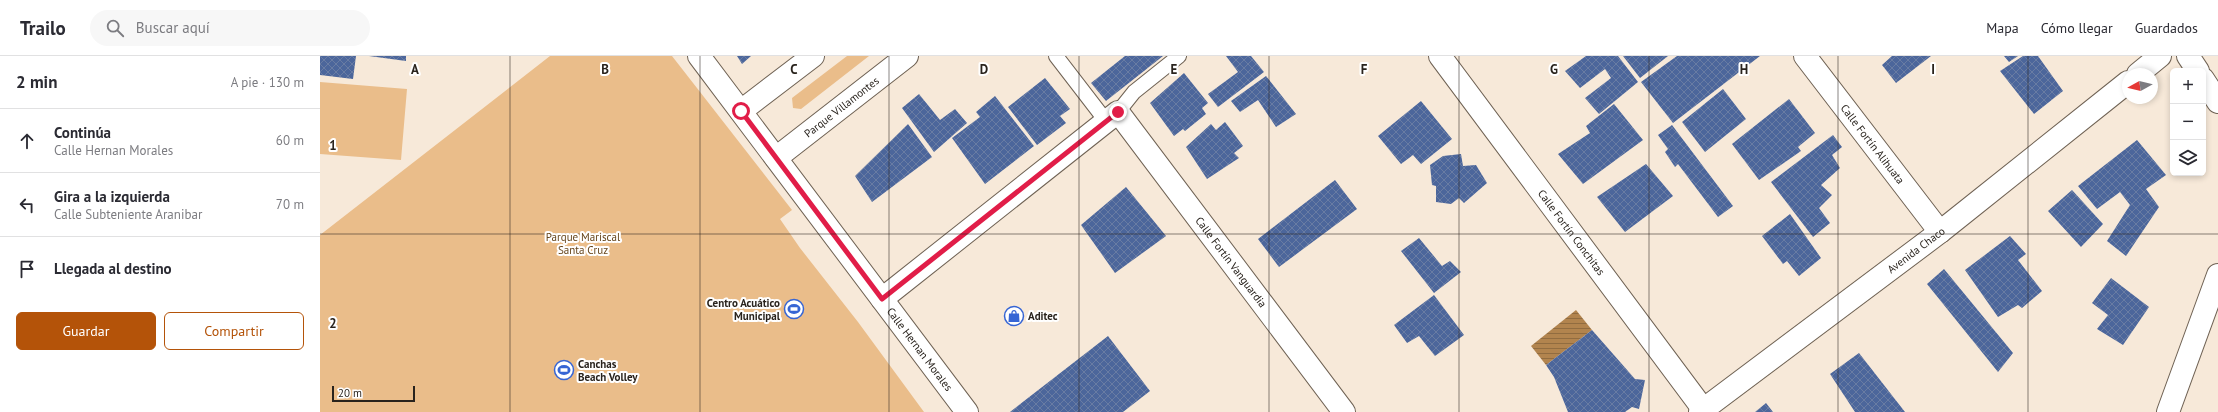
<!DOCTYPE html>
<html lang="es">
<head>
<meta charset="utf-8">
<style>
  body { margin:0; font-family:"PT Sans",sans-serif; background:#f7f7f7; color:#2b2b33 }
  .controls { position:absolute; right:12px; top:12px; display:grid; overflow:hidden; border-radius:6px; box-shadow:0 2px 6px #0003 }
  .controls button { width:36px; height:36px; display:grid; place-items:center; padding:0; border:0; border-bottom:1px solid #e1e1e2; background:#fff; color:#2b2b33; font:20px sans-serif }
  .compass { position:absolute; left:1802px; top:12px; width:36px; height:36px; border-radius:50%; background:#fff; box-shadow:0 2px 6px #0003; rotate:262deg }
  .scale { position:absolute; left:12px; bottom:10px; width:83px; box-sizing:border-box; padding-left:4px; border:2px solid #29231d; border-top:0; font-size:11px; line-height:14px; white-space:nowrap; color:#29231d; -webkit-text-stroke:3px #fff; paint-order:stroke }
  .stop { position:absolute; width:12px; height:12px; margin:-9px; border:3px solid #e11d48; border-radius:50%; background:#fff }
  .stop.end { background:#e11d48; border-color:#fff; box-shadow:0 1px 4px #0008 }
  .list { margin:0; padding:0; list-style:none }
  h2 { display:flex; justify-content:space-between; align-items:center; height:52px; margin:0; padding:0 16px; font-size:17px }
  h2 small { font-size:13px; font-weight:400; color:#7c7c81 }
  .list li { display:grid; grid-template-columns:26px 1fr auto; gap:12px; align-items:center; box-sizing:border-box; height:64px; padding:0 16px; border-top:1px solid #e1e1e2 }
  .list b { display:block; font-size:15px; white-space:nowrap }
  .list p { margin:0; font-size:13px; white-space:nowrap; color:#7c7c81 }
  .list em { font-size:13px; font-style:normal; color:#7c7c81 }
  .actions { display:flex; gap:8px; padding:12px 16px }
  .actions a { flex:1; padding:9px 0; border:1px solid #b45309; border-radius:6px; text-align:center; font-size:14px; color:#b45309 }
  .actions .main { background:#b45309; color:#fff }
  .icon { flex:none; width:22px; height:22px; fill:none; stroke:currentColor; stroke-width:2; stroke-linecap:round; stroke-linejoin:round }
  .map { position:relative; flex:none; width:1898px; height:356px; overflow:hidden }
  header { display:flex; align-items:center; gap:24px; box-sizing:border-box; height:56px; padding:0 20px; background:#fff; border-bottom:1px solid #e1e1e2 }
  header strong { font-size:19px }
  nav { display:flex; gap:22px; margin-inline-start:auto; font-size:14px }
  .search { width:280px; height:36px; background:#f7f7f7; display:flex; align-items:center; gap:10px; box-sizing:border-box; padding:0 14px; border-radius:22px; color:#7c7c81; font-size:15px }
  main { display:flex }
  aside { flex:1; background:#fff }
  .map>svg:first-child { display:block }
  .park { fill:#eabd8a }
  .water { fill:url(#water-rules) }
  .building { fill:url(#building-cross-hatch) }
  .lines { fill:none; stroke-linecap:round; stroke-linejoin:round }
  .service-casing { stroke:#6f6254; stroke-width:16 }
  .minor-casing { stroke:#6f6254; stroke-width:24 }
  .service { stroke:#fff; stroke-width:14 }
  .minor { stroke:#fff; stroke-width:22 }
  .route { stroke:#e11d48; stroke-width:5 }
  .grid { fill:none; stroke:#29231d; stroke-width:1; stroke-opacity:0.55 }
  .labels { text-anchor:middle; dominant-baseline:central; stroke-width:4; stroke-linejoin:round; paint-order:stroke }
  .street-label { font-size:11px; fill:#29231d; stroke:#fff }
  .park-label { font-size:11px; fill:#65441a; stroke:#fff }
  .poi-label { font-size:11px; font-weight:bold; fill:#29231d; stroke:#fff; text-anchor:start }
  .grid-label { font-size:13px; text-anchor:middle; font-weight:bold; fill:#29231d; stroke:#fff; stroke-width:4; stroke-linejoin:round; paint-order:stroke }
</style>
</head>
<body>
<header>
<strong>Trailo</strong>
<div class="search"><svg class="icon" aria-label="search" viewBox="0 0 24 24"><circle cx="10" cy="10" r="6"/><path d="M15 15l6 6"/></svg>Buscar aquí</div>
<nav><a>Mapa</a><a>Cómo llegar</a><a>Guardados</a></nav>
</header>
<main>
<aside>
<h2>2 min<small>A pie · 130 m</small></h2>
<ul class="list">
<li><svg class="icon" aria-label="ahead" viewBox="0 0 24 24"><path d="M12 20V5M6 11l6-6 6 6"/></svg><div><b>Continúa</b><p>Calle Hernan Morales</p></div><em>60 m</em></li>
<li><svg class="icon" aria-label="left" viewBox="0 0 24 24"><path d="M17 20v-9H6M10 6l-5 5 5 5"/></svg><div><b>Gira a la izquierda</b><p>Calle Subteniente Aranibar</p></div><em>70 m</em></li>
<li><svg class="icon" aria-label="arrive" viewBox="0 0 24 24"><path d="M6 21V4h12l-3 4 3 4H6"/></svg><div><b>Llegada al destino</b></div></li>
</ul>
<div class="actions"><a class="main">Guardar</a><a>Compartir</a></div>
</aside>
<div class="map">
<svg width="1898" height="356" viewBox="0 0 1898 356">
  <defs>
    <pattern id="water-rules" width="6" height="5" patternUnits="userSpaceOnUse"><rect width="6" height="5" fill="#b2844e"/><path d="M0 2.5h6" fill="none" stroke="#916c40"/></pattern>
    <pattern id="building-cross-hatch" width="8" height="8" patternUnits="userSpaceOnUse"><rect width="8" height="8" fill="#4c669b"/><path d="M0 0l8 8M0 8l8-8" fill="none" stroke="#697ca3"/></pattern>
  </defs>
  <rect width="100%" height="100%" fill="#f7e9d9"/>
  <path class="park" d="M 230,0 L 352,0 L 472,154 L 460,163 L 480,192 L 538,266 L 604,356 L 0,356 L 0,179 Z
    M 527,0 L 549,0 L 481,53 L 473,52 L 472,42 Z
    M 0,26 L 87,33 L 81,104 L 0,98 Z"/>
  <path class="water" d="M 1256,254 L 1272,274 L 1226,309 L 1211,290 Z"/>
  <path class="building" d="M 0,0 L 36,0 L 33,23 L 0,19 Z
    M 49,0 L 86,0 L 86,5 Z
    M 417,0 L 431,0 L 422,8 Z
    M 805,0 L 843,0 L 786,45 L 771,27 Z
    M 906,0 L 931,0 L 944,16 L 898,51 L 888,38 L 918,16 Z
    M 1266,0 L 1298,0 L 1318,26 L 1279,58 L 1265,42 L 1291,22 L 1285,13 L 1260,32 L 1245,15 Z
    M 1303,0 L 1348,0 L 1320,22 Z
    M 1357,0 L 1440,0 L 1353,67 L 1321,26 Z
    M 1572,0 L 1611,0 L 1576,27 L 1562,9 Z
    M 1684,0 L 1698,0 L 1689,6 Z
    M 1703,0 L 1718,0 L 1743,35 L 1714,58 L 1680,15 Z
    M 864,17 L 888,47 L 882,52 L 886,58 L 865,75 L 863,73 L 854,80 L 830,47 Z
    M 946,20 L 976,58 L 956,71 L 938,44 L 920,56 L 911,45 Z
    M 725,22 L 750,53 L 740,60 L 746,67 L 717,89 L 688,51 Z
    M 1403,33 L 1426,63 L 1385,96 L 1362,66 Z
    M 599,38 L 620,64 L 635,53 L 647,67 L 614,96 L 582,52 Z
    M 675,40 L 714,90 L 665,128 L 632,82 L 660,61 L 656,56 Z
    M 1469,43 L 1495,77 L 1478,91 L 1481,95 L 1439,124 L 1412,88 Z
    M 1101,45 L 1132,83 L 1101,108 L 1093,99 L 1081,108 L 1058,80 Z
    M 1294,48 L 1323,84 L 1263,128 L 1238,98 L 1270,77 L 1266,70 Z
    M 905,66 L 923,90 L 914,97 L 919,102 L 887,123 L 866,91 L 891,68 L 896,74 Z
    M 588,68 L 612,101 L 552,146 L 535,120 Z
    M 1352,69 L 1413,150 L 1398,161 L 1358,108 L 1355,111 L 1345,96 L 1348,93 L 1338,79 Z
    M 1513,79 L 1522,91 L 1512,99 L 1520,112 L 1501,129 L 1512,139 L 1499,152 L 1510,167 L 1493,181 L 1451,126 Z
    M 1817,84 L 1846,119 L 1826,133 L 1839,151 L 1806,200 L 1787,185 L 1810,149 L 1800,136 L 1777,153 L 1758,130 Z
    M 1141,98 L 1143,110 L 1156,109 L 1167,127 L 1144,147 L 1139,142 L 1131,148 L 1116,146 L 1116,130 L 1112,129 L 1110,109 L 1123,100 Z
    M 1326,108 L 1353,140 L 1305,176 L 1277,141 Z
    M 1015,124 L 1037,153 L 959,211 L 938,183 Z
    M 806,131 L 846,180 L 795,217 L 761,169 Z
    M 1752,134 L 1783,168 L 1761,191 L 1728,155 Z
    M 1470,158 L 1501,202 L 1479,220 L 1467,205 L 1463,208 L 1442,180 Z
    M 1690,180 L 1706,198 L 1698,204 L 1722,235 L 1702,252 L 1698,249 L 1678,261 L 1645,214 Z
    M 1099,182 L 1122,210 L 1130,205 L 1141,216 L 1114,237 L 1081,195 Z
    M 1624,213 L 1693,297 L 1678,316 L 1607,228 Z
    M 1791,222 L 1829,251 L 1803,289 L 1777,273 L 1788,259 L 1772,247 Z
    M 1114,239 L 1144,279 L 1115,300 L 1099,280 L 1087,287 L 1074,269 Z
    M 1272,274 L 1315,323 L 1325,324 L 1319,353 L 1312,351 L 1305,356 L 1248,356 L 1234,321 L 1226,309 Z
    M 788,280 L 830,335 L 803,356 L 690,356 Z
    M 1539,297 L 1585,356 L 1535,356 L 1510,318 Z
    M 1446,347 L 1453,356 L 1435,356 Z"/>
  <g class="lines">
    <g class="service-casing">
      <path id="service" d="M 736,0 L 786,65
        M 798,56 L 814,36 L 859,0"/>
    </g>
    <g class="minor-casing">
      <g id="minor">
        <path id="s1" d="M 379,0 L 647,356"/>
        <path id="s2" d="M 1120,0 L 1383,353"/>
        <path id="s3" d="M 1485,0 L 1620,176"/>
        <path d="M 1868,0 L 1878,15"/>
        <path d="M 1818,18 L 1840,0"/>
        <path d="M 1883,23 L 1898,46"/>
        <path d="M 421,55 L 493,0"/>
        <path id="s4" d="M 456,102 L 587,0"/>
        <path id="s5" d="M 562,243 L 798,56 L 1024,356"/>
        <path id="s6" d="M 1380,356 L 1620,176 L 1808,26"/>
        <path d="M 1848,356 L 1898,219"/>
      </g>
    </g>
    <use href="#service" class="service"/>
    <use href="#minor" class="minor"/>
  </g>
  <g class="lines">
    <path class="route" d="M 421,55 L 562,243 L 798,56"/>
  </g>
  <path class="grid" d="M 190,0 L 190,356M 380,0 L 380,356M 569,0 L 569,356M 759,0 L 759,356M 949,0 L 949,356M 1139,0 L 1139,356M 1329,0 L 1329,356M 1518,0 L 1518,356M 1708,0 L 1708,356M 0,178 L 1898,178"/>
  <defs>
    <g id="stadium-ring" transform="scale(1)"><circle r="9.5" fill="#fff" stroke="#3665d4" stroke-width="1.5"/><path d="M0-5a6.5 5 0 1 0 0 10a6.5 5 0 1 0 0-10ZM-3.5-1.8h7v3.6h-7Z" fill="#3665d4"/></g>
    <g id="shop-ring" transform="scale(1)"><circle r="9.5" fill="#fff" stroke="#3665d4" stroke-width="1.5"/><path d="M-5-2.5h2.3a2.7 3.5 0 0 1 5.4 0H5L5.5 6h-11ZM-1.5-2.5h3a1.5 2.3 0 0 0-3 0Z" fill="#3665d4"/></g>
  </defs>
  <g fill-rule="evenodd">
    <use href="#stadium-ring" x="474" y="253"/>
    <use href="#shop-ring" x="694" y="260"/>
    <use href="#stadium-ring" x="244" y="314"/>
  </g>
  <g class="labels">
    <g class="street-label">
      <text stroke="none"><textPath href="#s4" startOffset="83">Parque Villamontes</textPath></text>
      <text stroke="none"><textPath href="#s3" startOffset="111">Calle Fortín Alihuata</textPath></text>
      <text stroke="none"><textPath href="#s2" startOffset="220">Calle Fortín Conchitas</textPath></text>
      <text stroke="none"><textPath href="#s6" startOffset="270">Avenida Chaco</textPath></text>
      <text stroke="none"><textPath href="#s5" startOffset="489">Calle Fortín Vanguardia</textPath></text>
      <text stroke="none"><textPath href="#s1" startOffset="367">Calle Hernan Morales</textPath></text>
    </g>
    <g class="park-label">
      <text x="263" y="181">Parque Mariscal<tspan x="263" dy="13">Santa Cruz</tspan></text>
    </g>
    <g class="poi-label">
      <text x="460" y="247" text-anchor="end">Centro Acuático<tspan x="460" dy="13">Municipal</tspan></text>
      <text x="708" y="260">Aditec</text>
      <text x="258" y="308">Canchas<tspan x="258" dy="13">Beach Volley</tspan></text>
    </g>
  </g>
  <g class="grid-label">
    <text x="95" y="18">A</text>
    <text x="285" y="18">B</text>
    <text x="474" y="18">C</text>
    <text x="664" y="18">D</text>
    <text x="854" y="18">E</text>
    <text x="1044" y="18">F</text>
    <text x="1234" y="18">G</text>
    <text x="1424" y="18">H</text>
    <text x="1613" y="18">I</text>
    <text x="13" y="94">1</text>
    <text x="13" y="272">2</text>
  </g>
</svg>
<div class="controls">
<button>+</button>
<button>−</button>
<button><svg class="icon" aria-label="layers" viewBox="0 0 24 24"><path d="M12 4l9 5-9 5-9-5zM3 14l9 5 9-5"/></svg></button>
</div>
<svg class="compass" viewBox="-18 -18 36 36"><path d="M0-13l5 13h-10z" fill="#e53935"/><path d="M0 13l5-13h-10z" fill="#7c7c81"/></svg>
<div class="scale">20 m</div>
<div class="stop" style="left:421px;top:55px"></div>
<div class="stop end" style="left:798px;top:56px"></div>
</div>
</main>
</body>
</html>
